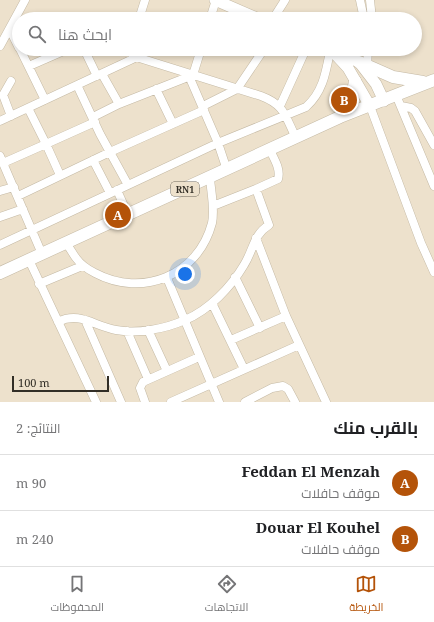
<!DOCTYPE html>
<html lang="ar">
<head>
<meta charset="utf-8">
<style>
  body { margin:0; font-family:"Noto Serif",Cairo,serif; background:#f6f6f6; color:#202124; direction:rtl }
  .scale { position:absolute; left:12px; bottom:10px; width:97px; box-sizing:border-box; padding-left:4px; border:2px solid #322e26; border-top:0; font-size:11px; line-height:14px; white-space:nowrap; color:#322e26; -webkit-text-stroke:3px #ede1cc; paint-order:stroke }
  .you { position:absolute; left:185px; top:274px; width:14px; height:14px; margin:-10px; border:3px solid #fff; border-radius:50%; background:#1a73e8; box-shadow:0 0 0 6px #1a73e833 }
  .badge { display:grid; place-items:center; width:26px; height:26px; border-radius:50%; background:#b45309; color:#fff; font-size:13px; font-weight:700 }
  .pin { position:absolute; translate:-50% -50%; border:2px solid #fff; box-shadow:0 1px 4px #0006 }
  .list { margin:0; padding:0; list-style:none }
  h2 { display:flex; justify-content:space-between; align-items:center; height:52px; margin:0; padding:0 16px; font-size:17px }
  h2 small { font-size:13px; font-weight:400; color:#757577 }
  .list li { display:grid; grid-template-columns:26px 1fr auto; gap:12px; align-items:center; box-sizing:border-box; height:56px; padding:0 16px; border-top:1px solid #e0e0e0 }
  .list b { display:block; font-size:15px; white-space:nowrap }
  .list p { margin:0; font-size:13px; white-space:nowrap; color:#757577 }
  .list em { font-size:13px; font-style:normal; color:#757577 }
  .icon { flex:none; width:22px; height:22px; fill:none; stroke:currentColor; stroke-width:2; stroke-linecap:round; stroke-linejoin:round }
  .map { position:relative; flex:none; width:434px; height:402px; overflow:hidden; direction:ltr }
  .search { position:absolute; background:#fff; box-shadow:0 2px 6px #0003; left:12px; right:12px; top:12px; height:44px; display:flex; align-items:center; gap:10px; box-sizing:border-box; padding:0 14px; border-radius:22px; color:#757577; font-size:15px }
  .sheet { height:164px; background:#fff }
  nav { display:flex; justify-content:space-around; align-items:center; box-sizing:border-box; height:56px; border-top:1px solid #e0e0e0; background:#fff; font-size:11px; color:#757577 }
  nav a { display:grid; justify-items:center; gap:2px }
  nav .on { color:#b45309 }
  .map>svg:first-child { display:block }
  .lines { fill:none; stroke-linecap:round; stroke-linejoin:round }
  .minor-casing { stroke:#c4b9a4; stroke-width:9 }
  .secondary-casing { stroke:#c4b9a4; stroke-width:12 }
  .primary-casing { stroke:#c4b9a4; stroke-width:13 }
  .minor { stroke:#fff; stroke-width:8 }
  .secondary { stroke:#fff; stroke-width:11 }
  .primary { stroke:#fff; stroke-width:12 }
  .labels { text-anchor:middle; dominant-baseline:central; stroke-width:3; stroke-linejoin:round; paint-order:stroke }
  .shield { fill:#ede1cc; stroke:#6a6458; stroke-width:1 }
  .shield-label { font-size:9px; font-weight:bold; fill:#322e26 }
</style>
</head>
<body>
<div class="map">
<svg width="434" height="402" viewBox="0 0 434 402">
  <rect width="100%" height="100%" fill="#ede1cc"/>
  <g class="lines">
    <g class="minor-casing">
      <path id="minor" d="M 360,0 L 364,19
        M 370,0 L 372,19
        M 139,19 L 145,0
        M 210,19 L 216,0
        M 273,19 L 285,0
        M 10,30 L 19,48
        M 0,46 L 25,0
        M 20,49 L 45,100
        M 84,49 L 97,76
        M 130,49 L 133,56 L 261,96 C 285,105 285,116 296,138
        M 29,66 L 68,49
        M 367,66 L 368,49
        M 102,74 L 119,104
        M 189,76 L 218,143 L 227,170
        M 11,81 L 3,95 L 11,116
        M 77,85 L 100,134 L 128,185
        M 156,89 L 173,124
        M 396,95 L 434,186
        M 203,106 L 237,89 L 264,49
        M 280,106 L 306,49
        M 370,106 L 421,243 L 434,272
        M 401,106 L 411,108 L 415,111 L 434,145
        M 28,108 L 46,144 L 95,122
        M 93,117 L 119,104 L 193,75 L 201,49
        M 0,121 L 137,57
        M 0,156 L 42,254
        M 93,160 L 110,193
        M 3,163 L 46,144 L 60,175
        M 256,189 L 278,179 C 281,169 274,159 270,150
        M 117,190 L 128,215
        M 0,191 L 14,187
        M 18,196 L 110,152 L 204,110
        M 0,217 L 23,209
        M 256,238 L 286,316 L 326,402
        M 65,243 C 70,247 72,253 76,258 C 81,265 87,269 95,273 C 142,298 198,276 212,223 C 215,209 211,192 210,178
        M 0,245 L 218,143 L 306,107 C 323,92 326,72 330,51
        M 29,260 L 96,402
        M 235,277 L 260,328
        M 167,278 L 219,402
        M 39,284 L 82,266
        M 212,303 L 244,369
        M 85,320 L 121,402
        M 58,322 C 79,311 94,326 116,330 C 137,334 165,329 185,320 C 209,310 231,287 244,265 C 254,249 253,235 269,225 L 256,189 L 213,206
        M 148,330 L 167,371
        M 127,331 L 148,379
        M 231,340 L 286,316
        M 145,402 L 140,388 L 143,382 L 199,357
        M 171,402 L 299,345
        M 245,402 L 272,388 L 283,386 L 288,389 L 295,402"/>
    </g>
    <g class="secondary-casing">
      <path id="secondary" d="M 215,0 L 259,19
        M 326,49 L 359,62 L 376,84 L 384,101
        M 336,55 L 348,68 L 370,106"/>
    </g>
    <g class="primary-casing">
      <path id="primary" d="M 359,62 L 393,77 L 423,82
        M 340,117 L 352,97 L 355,81
        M 0,273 L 340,117 L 434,80"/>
    </g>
    <use href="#minor" class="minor"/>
    <use href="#secondary" class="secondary"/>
    <use href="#primary" class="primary"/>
  </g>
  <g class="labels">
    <rect class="shield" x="171" y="182" width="28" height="14" rx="3"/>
    <g class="shield-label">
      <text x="185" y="189">RN1</text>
    </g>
  </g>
</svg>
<div class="scale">100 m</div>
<div class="you"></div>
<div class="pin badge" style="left:118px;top:215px">A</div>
<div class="pin badge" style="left:344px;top:100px">B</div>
<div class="search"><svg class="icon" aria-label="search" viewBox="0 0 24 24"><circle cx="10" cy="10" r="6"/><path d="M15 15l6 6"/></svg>ابحث هنا</div>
</div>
<section class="sheet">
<h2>بالقرب منك<small>النتائج: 2</small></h2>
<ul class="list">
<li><span class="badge">A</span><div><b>Feddan El Menzah</b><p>موقف حافلات</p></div><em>90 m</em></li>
<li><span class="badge">B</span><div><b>Douar El Kouhel</b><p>موقف حافلات</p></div><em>240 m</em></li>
</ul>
</section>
<nav>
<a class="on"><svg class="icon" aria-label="map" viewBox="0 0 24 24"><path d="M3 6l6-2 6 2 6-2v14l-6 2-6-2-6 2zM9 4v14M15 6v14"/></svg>الخريطة</a>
<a><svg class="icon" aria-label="directions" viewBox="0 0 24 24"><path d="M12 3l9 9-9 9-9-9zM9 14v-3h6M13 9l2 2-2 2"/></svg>الاتجاهات</a>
<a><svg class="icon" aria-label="saved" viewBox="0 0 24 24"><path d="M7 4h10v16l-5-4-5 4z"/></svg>المحفوظات</a>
</nav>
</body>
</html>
